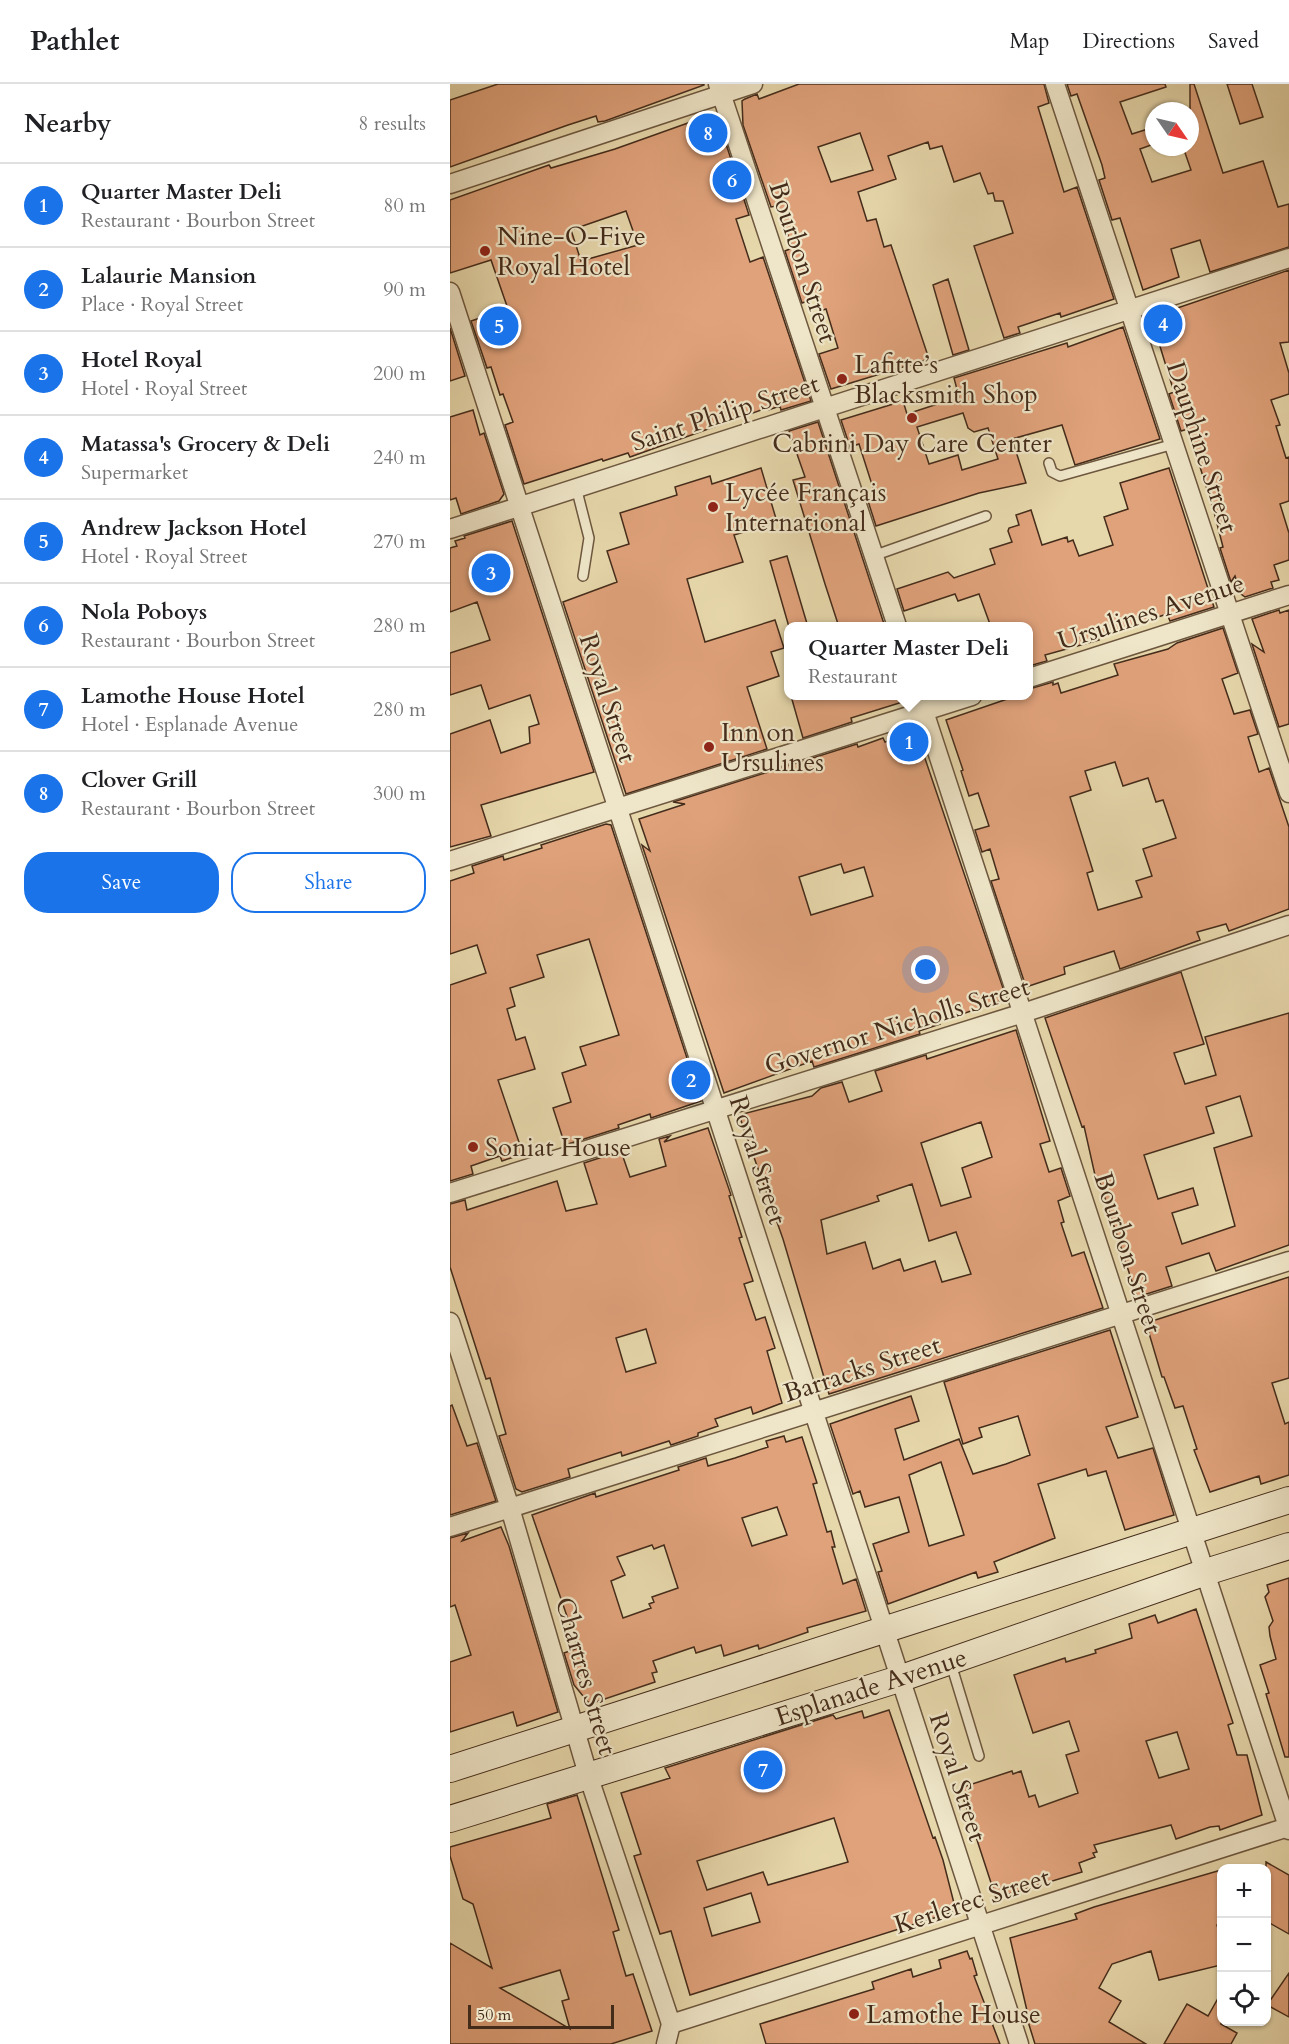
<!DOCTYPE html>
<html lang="en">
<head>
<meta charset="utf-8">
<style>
  body { margin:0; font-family:Cardo,serif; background:#f2f2f2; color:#202124 }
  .controls { position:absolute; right:18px; bottom:18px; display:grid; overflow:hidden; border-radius:12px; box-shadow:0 2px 4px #0004 }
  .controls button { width:54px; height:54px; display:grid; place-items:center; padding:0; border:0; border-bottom:2px solid #e0e0e0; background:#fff; color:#202124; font:30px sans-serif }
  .compass { position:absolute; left:695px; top:18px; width:54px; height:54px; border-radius:50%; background:#fff; box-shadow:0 2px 4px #0004; rotate:124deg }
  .scale { position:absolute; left:18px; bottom:15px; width:146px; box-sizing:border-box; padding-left:6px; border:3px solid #442c1b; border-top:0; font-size:16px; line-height:21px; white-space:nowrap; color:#442c1b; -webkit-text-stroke:4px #efe6c9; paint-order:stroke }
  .you { position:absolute; left:476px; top:886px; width:21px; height:21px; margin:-15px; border:4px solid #fff; border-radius:50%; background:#1a73e8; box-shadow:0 0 0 9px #1a73e833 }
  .badge { display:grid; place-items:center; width:39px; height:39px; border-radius:50%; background:#1a73e8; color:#fff; font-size:20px; font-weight:700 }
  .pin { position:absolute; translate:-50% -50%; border:3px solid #fff; box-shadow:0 2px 6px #0006 }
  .popup { position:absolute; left:334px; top:538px; width:249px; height:78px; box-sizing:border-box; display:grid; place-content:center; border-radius:12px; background:#fff; filter:drop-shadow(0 2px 4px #0005); font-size:20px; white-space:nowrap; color:#757577 }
  .popup b { font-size:22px; color:#202124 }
  .popup::after { content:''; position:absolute; left:50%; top:100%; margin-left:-12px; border:12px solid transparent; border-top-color:#fff }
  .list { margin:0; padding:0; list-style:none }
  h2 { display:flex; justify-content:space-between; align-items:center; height:78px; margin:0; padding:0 24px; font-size:26px }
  h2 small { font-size:20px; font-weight:400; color:#757577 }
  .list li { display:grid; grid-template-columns:39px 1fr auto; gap:18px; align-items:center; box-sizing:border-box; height:84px; padding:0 24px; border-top:2px solid #e0e0e0 }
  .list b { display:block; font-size:22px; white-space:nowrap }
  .list p { margin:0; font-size:20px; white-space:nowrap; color:#757577 }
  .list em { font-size:20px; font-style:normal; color:#757577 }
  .actions { display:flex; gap:12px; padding:18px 24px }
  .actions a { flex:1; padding:14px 0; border:2px solid #1a73e8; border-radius:24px; text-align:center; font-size:21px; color:#1a73e8 }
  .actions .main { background:#1a73e8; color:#fff }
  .icon { flex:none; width:33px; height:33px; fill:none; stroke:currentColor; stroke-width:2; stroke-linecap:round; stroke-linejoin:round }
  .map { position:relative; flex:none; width:839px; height:1960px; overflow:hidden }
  header { display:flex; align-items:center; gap:36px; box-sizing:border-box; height:84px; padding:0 30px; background:#fff; border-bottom:2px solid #e0e0e0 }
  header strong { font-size:28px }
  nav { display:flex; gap:33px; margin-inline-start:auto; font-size:21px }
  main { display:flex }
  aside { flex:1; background:#fff }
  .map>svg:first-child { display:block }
  .building { fill:#e0a27b; stroke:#442c1b; stroke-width:1.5; fill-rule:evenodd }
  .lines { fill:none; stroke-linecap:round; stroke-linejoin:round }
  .lane-casing { stroke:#6d573f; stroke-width:12 }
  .street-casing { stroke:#6d573f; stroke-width:21 }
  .secondary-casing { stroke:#442c1b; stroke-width:28 }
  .lane { stroke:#efe6c9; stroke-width:9 }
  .street { stroke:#efe6c9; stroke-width:18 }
  .secondary { stroke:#efe6c9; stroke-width:26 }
  .poi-dot { fill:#8f2418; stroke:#efe6c9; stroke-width:2 }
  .labels { text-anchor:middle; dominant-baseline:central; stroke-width:4.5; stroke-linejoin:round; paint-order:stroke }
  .poi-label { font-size:26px; fill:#442c1b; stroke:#efe6c9; text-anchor:start }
  .street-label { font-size:26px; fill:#442c1b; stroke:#efe6c9 }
</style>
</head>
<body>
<header>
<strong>Pathlet</strong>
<nav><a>Map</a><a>Directions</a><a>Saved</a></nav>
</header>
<main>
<aside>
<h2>Nearby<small>8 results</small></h2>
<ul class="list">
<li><span class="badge">1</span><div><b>Quarter Master Deli</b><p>Restaurant · Bourbon Street</p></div><em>80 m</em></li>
<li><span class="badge">2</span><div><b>Lalaurie Mansion</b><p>Place · Royal Street</p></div><em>90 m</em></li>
<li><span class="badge">3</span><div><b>Hotel Royal</b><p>Hotel · Royal Street</p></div><em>200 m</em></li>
<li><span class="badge">4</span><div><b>Matassa's Grocery &amp; Deli</b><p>Supermarket</p></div><em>240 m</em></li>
<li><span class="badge">5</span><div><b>Andrew Jackson Hotel</b><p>Hotel · Royal Street</p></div><em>270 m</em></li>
<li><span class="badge">6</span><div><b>Nola Poboys</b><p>Restaurant · Bourbon Street</p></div><em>280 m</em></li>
<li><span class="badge">7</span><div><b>Lamothe House Hotel</b><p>Hotel · Esplanade Avenue</p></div><em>280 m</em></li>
<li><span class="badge">8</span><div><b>Clover Grill</b><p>Restaurant · Bourbon Street</p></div><em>300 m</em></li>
</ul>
<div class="actions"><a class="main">Save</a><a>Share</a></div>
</aside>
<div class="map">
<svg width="839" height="1960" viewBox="0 0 839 1960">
  <rect width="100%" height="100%" fill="#e7d8ac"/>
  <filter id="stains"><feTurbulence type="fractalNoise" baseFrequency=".00333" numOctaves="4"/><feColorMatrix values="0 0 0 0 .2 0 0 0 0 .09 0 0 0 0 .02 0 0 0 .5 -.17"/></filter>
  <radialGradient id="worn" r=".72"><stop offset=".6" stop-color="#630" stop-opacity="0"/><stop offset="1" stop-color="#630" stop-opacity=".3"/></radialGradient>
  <path class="building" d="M 48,0 L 254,0 L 254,1 L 155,37 L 148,38 L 146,32 L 118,41 L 0,83 L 0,16 Z
    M 349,0 L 594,0 L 599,19 L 588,23 L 614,108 L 627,103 L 664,215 L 611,233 L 610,229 L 568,243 L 570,249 L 554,254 L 524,162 L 563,149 L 553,117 L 545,117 L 543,109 L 538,110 L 530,89 L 504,98 L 492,62 L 480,65 L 478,58 L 438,72 L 446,95 L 408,108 L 417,137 L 426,135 L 434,163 L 441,161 L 479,275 L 381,305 L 369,270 L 388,264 L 376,225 L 370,227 L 367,214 L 352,219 L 335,167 L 342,164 L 331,130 L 326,122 L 321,123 L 293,41 L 292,17 L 295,15 L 307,10 L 309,15 ZM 410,49 L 423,86 L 381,98 L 368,63 Z
    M 617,0 L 715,0 L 716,3 L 670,18 L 682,50 L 704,43 L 704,60 L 690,65 L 702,98 L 741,86 L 733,63 L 740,63 L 740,0 L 744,0 L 773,89 L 813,77 L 828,123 L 839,120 L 839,163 L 760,188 L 750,156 L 721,165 L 729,193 L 693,206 L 670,134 L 662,136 L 649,96 L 655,94 L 652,81 L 627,10 L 621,12 Z
    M 777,0 L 802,0 L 813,33 L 790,40 Z
    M 266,29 L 299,131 L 286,135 L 300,178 L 313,173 L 361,317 L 331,326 L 330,322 L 318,326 L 317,324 L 180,373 L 178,369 L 153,377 L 152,375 L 74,400 L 55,341 L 63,338 L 53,310 L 50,311 L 41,283 L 37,284 L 21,237 L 58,225 L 41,176 L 0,189 L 0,116 L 99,81 L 101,84 L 165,65 ZM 176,127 L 188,161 L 131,177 L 121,146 Z
    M 839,186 L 839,258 L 830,259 L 839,289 L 839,310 L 821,316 L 830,341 L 826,342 L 836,374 L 839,373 L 839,417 L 830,420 L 839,449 L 839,476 L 824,481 L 829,496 L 821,498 L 823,504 L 795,513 L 791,510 L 785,492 L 781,498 L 770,464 L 773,463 L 763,424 L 738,345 L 731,347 L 719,310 L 724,308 L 701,233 Z
    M 498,195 L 519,266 L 503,271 L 483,201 Z
    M 673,243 L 710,355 L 625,381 L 612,341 L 562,355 L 576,399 L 529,409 L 426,442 L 418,417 L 424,415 L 425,410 L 409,360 L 400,363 L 391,336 L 453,317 L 457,330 L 509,313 L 504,294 L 617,259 L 618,263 ZM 513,329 L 518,344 L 524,348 L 538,344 L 548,375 L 512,386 L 508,371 L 479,380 L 467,343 Z
    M 0,244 L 15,292 L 0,297 Z
    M 23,326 L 30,351 L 34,349 L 54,410 L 49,417 L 11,430 L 6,414 L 0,416 L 0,333 Z
    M 368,338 L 435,543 L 389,543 L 375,500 L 343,396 L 355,393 L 339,347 Z
    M 311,384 L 327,438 L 284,451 L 293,478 L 237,495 L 255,558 L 325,536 L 334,564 L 321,568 L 329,592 L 297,603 L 317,665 L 176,710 L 113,518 L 167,498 L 157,467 L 179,460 L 170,429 L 227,411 L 225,403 L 260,392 L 262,400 Z
    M 719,384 L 764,523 L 720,537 L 717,530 L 648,553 L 649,556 L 595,571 L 597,577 L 579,582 L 579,543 L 541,543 L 529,510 L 508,517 L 505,510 L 454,527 L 447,505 L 498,488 L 504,494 L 545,480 L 540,465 L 562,458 L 558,447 L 559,444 L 569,441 L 566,431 L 581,426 L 592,461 L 617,453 L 618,458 L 623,456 L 629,472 L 663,461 L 654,433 L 678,425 L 670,399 Z
    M 62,437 L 144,688 L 31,721 L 41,752 L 0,763 L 0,650 L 40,636 L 51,669 L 80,659 L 79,643 L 89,640 L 80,611 L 39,625 L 31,601 L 0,611 L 0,569 L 40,556 L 27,518 L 0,528 L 0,464 L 7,462 L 5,457 L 15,454 L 14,452 Z
    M 337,472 L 350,516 L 358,543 L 339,543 L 320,477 Z
    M 829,526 L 830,529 L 839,526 L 839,640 L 829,643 L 802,560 L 814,568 L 802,535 Z
    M 773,544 L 788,589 L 772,595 L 784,630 L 800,626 L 808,650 L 798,653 L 809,688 L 819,684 L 839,743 L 839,825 L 779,847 L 776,840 L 747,848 L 750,856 L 670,885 L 664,867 L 614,883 L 615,890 L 576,903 L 541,797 L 549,795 L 540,765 L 532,768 L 525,746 L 539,742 L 528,709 L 519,712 L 511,687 L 513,686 L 496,636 L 566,612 L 579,612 L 579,605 L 603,598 L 603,601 L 608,599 L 611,609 L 668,591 L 664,580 L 718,565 L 727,559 ZM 665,678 L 673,702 L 698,694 L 706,718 L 713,716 L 726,754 L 693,765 L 702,792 L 686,797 L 692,813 L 648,826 L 637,789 L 643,787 L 620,713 L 641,706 L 635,687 Z
    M 341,612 L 458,612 L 459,616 L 401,634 L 402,638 L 353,654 Z
    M 466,648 L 555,910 L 552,911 L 553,916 L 489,938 L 490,940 L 469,947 L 470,950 L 364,983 L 362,977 L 274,1009 L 192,761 L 200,767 L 189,735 L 235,720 L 223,718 L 407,660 L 408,663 L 433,654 L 435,658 ZM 391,780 L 394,789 L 414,783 L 423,812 L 361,831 L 349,793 Z
    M 156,740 L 161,741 L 251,1017 L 201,1034 L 200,1030 L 168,1041 L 169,1044 L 115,1061 L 103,1024 L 121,1018 L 112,989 L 136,981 L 130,963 L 169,951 L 139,855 L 87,871 L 94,893 L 60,904 L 65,922 L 57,925 L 66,956 L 75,953 L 85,985 L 48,996 L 73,1070 L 52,1077 L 50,1072 L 21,1082 L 23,1090 L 0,1097 L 0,901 L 36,889 L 27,861 L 0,870 L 0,797 L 24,789 L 22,782 L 53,772 L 54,776 L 92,764 L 91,761 Z
    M 731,888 L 754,960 L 724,969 L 735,1000 L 766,991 L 755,953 L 839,929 L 839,1161 L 766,1187 L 759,1169 L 716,1183 L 722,1202 L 687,1213 L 650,1099 L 647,1100 L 634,1042 L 632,1043 L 595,934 ZM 790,1012 L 802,1052 L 764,1064 L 785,1142 L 732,1160 L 722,1129 L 748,1121 L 743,1104 L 708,1115 L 694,1071 L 764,1049 L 756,1023 Z
    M 566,946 L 600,1057 L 590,1060 L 599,1088 L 611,1084 L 620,1112 L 608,1117 L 614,1138 L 611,1139 L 622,1172 L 634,1168 L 653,1224 L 379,1310 L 333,1155 L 289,1031 L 362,1012 L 371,1004 L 392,998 L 399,1018 L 432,1007 L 425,987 L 476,971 L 477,975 ZM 531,1038 L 542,1073 L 512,1084 L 521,1113 L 491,1122 L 471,1059 ZM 462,1100 L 479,1157 L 506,1148 L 521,1190 L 492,1198 L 485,1177 L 454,1187 L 450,1175 L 423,1185 L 415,1158 L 377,1170 L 371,1136 L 429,1117 L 427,1112 Z
    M 258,1044 L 281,1111 L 279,1112 L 292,1153 L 289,1154 L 303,1197 L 294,1200 L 306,1236 L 315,1233 L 325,1264 L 317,1267 L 332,1319 L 303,1330 L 301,1323 L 265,1335 L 268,1342 L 248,1349 L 248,1352 L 221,1361 L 219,1357 L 172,1372 L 171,1368 L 118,1385 L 120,1393 L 72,1408 L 66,1405 L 49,1352 L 56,1350 L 40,1294 L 36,1295 L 0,1183 L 0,1120 L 15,1116 L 17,1126 L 107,1097 L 116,1127 L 147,1120 L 134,1079 L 171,1067 L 180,1093 L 216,1082 L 209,1055 L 220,1052 L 214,1058 ZM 196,1245 L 206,1279 L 176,1288 L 166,1254 Z
    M 839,1193 L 839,1294 L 822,1299 L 835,1340 L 839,1338 L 839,1391 L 811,1400 L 809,1392 L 760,1408 L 744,1366 L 747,1365 L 733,1322 L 725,1324 L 714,1293 L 712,1293 L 696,1239 Z
    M 660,1246 L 688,1333 L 656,1343 L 668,1374 L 703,1364 L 724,1431 L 675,1446 L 656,1387 L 638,1392 L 636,1385 L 588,1400 L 605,1454 L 544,1478 L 548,1488 L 528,1494 L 526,1488 L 438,1520 L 428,1488 L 432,1487 L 423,1460 L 459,1448 L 449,1413 L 415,1423 L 410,1407 L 403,1410 L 380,1340 L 461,1312 L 469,1337 L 445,1345 L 454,1376 L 509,1355 L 523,1390 L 556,1380 L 580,1371 L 568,1332 L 529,1344 L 532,1353 L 513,1360 L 494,1298 ZM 491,1378 L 514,1451 L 479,1462 L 459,1391 Z
    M 2,1321 L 17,1362 L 27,1359 L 46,1417 L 0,1431 L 0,1322 Z
    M 334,1352 L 336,1358 L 352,1353 L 367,1399 L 363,1400 L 377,1448 L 381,1447 L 385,1463 L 382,1463 L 393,1500 L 406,1495 L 416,1527 L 357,1544 L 358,1548 L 309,1565 L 308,1561 L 274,1572 L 271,1561 L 246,1569 L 244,1563 L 203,1577 L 207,1588 L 202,1589 L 205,1598 L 143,1619 L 138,1618 L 124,1601 L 114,1569 L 128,1564 L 82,1431 L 145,1409 L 146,1413 L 229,1386 L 228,1383 L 256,1374 L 258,1382 L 285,1374 L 318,1363 L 316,1357 ZM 327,1423 L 337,1451 L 302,1462 L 292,1434 ZM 202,1461 L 204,1465 L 214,1461 L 228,1504 L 202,1513 L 204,1518 L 199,1520 L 201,1524 L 173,1534 L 161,1497 L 175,1491 L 167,1473 Z
    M 51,1443 L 59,1462 L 108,1628 L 67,1642 L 63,1628 L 0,1648 L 0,1578 L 21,1571 L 5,1521 L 0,1523 L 0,1454 L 18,1449 L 12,1457 Z
    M 839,1494 L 839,1673 L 835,1673 L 816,1610 L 819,1609 L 810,1581 L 826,1575 L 820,1552 L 819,1543 L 823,1537 L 815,1513 L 819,1508 L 817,1501 Z
    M 746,1525 L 783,1639 L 778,1641 L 787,1671 L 797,1671 L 812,1731 L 770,1746 L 769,1742 L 760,1743 L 726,1755 L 721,1741 L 644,1761 L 647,1768 L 643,1769 L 645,1773 L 629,1779 L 632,1788 L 546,1814 L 510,1704 L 562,1687 L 563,1690 L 571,1687 L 579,1713 L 585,1711 L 589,1723 L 628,1709 L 616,1671 L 629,1667 L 619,1637 L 583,1649 L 564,1591 L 615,1574 L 616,1578 L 646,1569 L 645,1566 L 682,1554 L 679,1540 L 705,1531 L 708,1539 ZM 727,1648 L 739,1685 L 709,1694 L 696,1657 Z
    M 439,1626 L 483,1754 L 485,1753 L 493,1776 L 506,1827 L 240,1911 L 221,1847 L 210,1850 L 184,1772 L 191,1770 L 171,1709 L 220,1694 L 215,1684 L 383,1631 L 386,1635 L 412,1627 L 414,1634 ZM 384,1734 L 398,1778 L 318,1801 L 313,1788 L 257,1806 L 247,1777 ZM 301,1809 L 310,1838 L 262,1852 L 254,1824 Z
    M 127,1711 L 169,1846 L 163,1848 L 176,1892 L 183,1890 L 202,1947 L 161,1960 L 0,1960 L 0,1859 L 42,1884 L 23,1820 L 13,1815 L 0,1772 L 0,1763 L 101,1734 L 97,1720 ZM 110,1886 L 119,1915 L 112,1917 L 120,1945 L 50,1904 Z
    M 816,1778 L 839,1791 L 839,1850 L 816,1837 Z
    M 771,1786 L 771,1840 L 767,1841 L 771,1855 L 771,1881 L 709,1896 L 701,1867 L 662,1880 L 649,1904 L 671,1917 L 659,1938 L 696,1960 L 585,1960 L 576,1931 L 578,1931 L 560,1854 L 627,1835 L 625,1830 L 644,1823 Z
    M 517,1867 L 520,1875 L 522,1874 L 527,1891 L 524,1892 L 550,1960 L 316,1960 L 310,1940 L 424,1905 L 422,1898 L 461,1885 L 463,1893 L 491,1884 L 489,1876 Z
    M 839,1889 L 839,1933 L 817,1921 Z
    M 771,1909 L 771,1940 L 787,1949 L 781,1960 L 714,1960 L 737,1920 L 758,1932 Z"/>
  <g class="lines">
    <g class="lane-casing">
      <path id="lane" d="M 599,379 L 602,388 L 610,392 L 724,360
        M 126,403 L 139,454 L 133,492
        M 423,472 L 536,432
        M 501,1580 L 529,1672"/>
    </g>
    <g class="street-casing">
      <path id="street" d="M 268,0 L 447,542
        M 605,0 L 839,709
        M 0,100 L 303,0
        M 0,208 L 569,1960
        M 0,445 L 839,174
        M 579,594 L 839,511
        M 469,612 L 839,1746
        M 0,777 L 522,612
        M 0,1109 L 573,929 L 839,841
        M 0,1238 L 60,1424 L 139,1694 L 221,1940 L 216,1960
        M 0,1443 L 839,1177
        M 221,1940 L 838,1743"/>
    </g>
    <g class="secondary-casing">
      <path id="secondary" d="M 0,1685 L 839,1416
        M 0,1735 L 449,1595 L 756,1488 L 839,1462"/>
    </g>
    <use href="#lane" class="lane"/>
    <use href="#street" class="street"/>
    <use href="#secondary" class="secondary"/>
  </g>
  <g class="poi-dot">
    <circle cx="35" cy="167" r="6"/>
    <circle cx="392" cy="295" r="6"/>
    <circle cx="462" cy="334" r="6"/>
    <circle cx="263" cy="423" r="6"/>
    <circle cx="259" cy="663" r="6"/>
    <circle cx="23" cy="1063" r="6"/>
    <circle cx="404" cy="1930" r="6"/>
  </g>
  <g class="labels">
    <g class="poi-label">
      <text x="47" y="152">Nine-O-Five<tspan x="47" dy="30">Royal Hotel</tspan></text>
      <text x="404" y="280">Lafitte’s<tspan x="404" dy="30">Blacksmith Shop</tspan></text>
      <text x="462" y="359" text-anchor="middle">Cabrini Day Care Center</text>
      <text x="275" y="408">Lycée Français<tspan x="275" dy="30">International</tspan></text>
      <text x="271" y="648">Inn on<tspan x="271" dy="30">Ursulines</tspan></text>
      <text x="35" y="1063">Soniat House</text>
      <text x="416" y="1930">Lamothe House</text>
    </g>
    <g class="street-label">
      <text transform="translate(353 178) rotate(72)">Bourbon Street</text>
      <text transform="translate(275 329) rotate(-18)">Saint Philip Street</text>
      <text transform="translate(752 363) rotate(72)">Dauphine Street</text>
      <text transform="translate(701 528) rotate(-18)">Ursulines Avenue</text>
      <text transform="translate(158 614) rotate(72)">Royal Street</text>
      <text transform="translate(447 942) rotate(-17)">Governor Nicholls Street</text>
      <text transform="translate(308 1076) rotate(72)">Royal Street</text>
      <text transform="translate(678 1169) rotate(72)">Bourbon Street</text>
      <text transform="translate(412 1285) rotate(-18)">Barracks Street</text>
      <text transform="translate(136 1592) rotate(74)">Chartres Street</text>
      <text transform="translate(421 1603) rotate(-18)">Esplanade Avenue</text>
      <text transform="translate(508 1693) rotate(72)">Royal Street</text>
      <text transform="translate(522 1817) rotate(-18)">Kerlerec Street</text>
    </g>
  </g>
  <rect width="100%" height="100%" filter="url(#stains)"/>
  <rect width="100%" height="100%" fill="url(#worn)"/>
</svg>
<div class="controls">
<button>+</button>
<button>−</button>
<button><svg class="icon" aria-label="locate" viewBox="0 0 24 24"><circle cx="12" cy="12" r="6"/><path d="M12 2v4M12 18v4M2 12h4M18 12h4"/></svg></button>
</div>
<svg class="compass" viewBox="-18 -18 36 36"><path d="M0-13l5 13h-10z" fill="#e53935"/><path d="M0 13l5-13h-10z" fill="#757577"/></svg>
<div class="scale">50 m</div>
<div class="you"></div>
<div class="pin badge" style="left:459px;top:658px">1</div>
<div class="popup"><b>Quarter Master Deli</b>Restaurant</div>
<div class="pin badge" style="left:241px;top:996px">2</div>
<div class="pin badge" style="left:41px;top:489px">3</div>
<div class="pin badge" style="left:713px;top:240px">4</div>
<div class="pin badge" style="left:49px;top:242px">5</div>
<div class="pin badge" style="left:282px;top:96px">6</div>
<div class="pin badge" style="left:313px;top:1686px">7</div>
<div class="pin badge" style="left:258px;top:49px">8</div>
</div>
</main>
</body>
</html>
